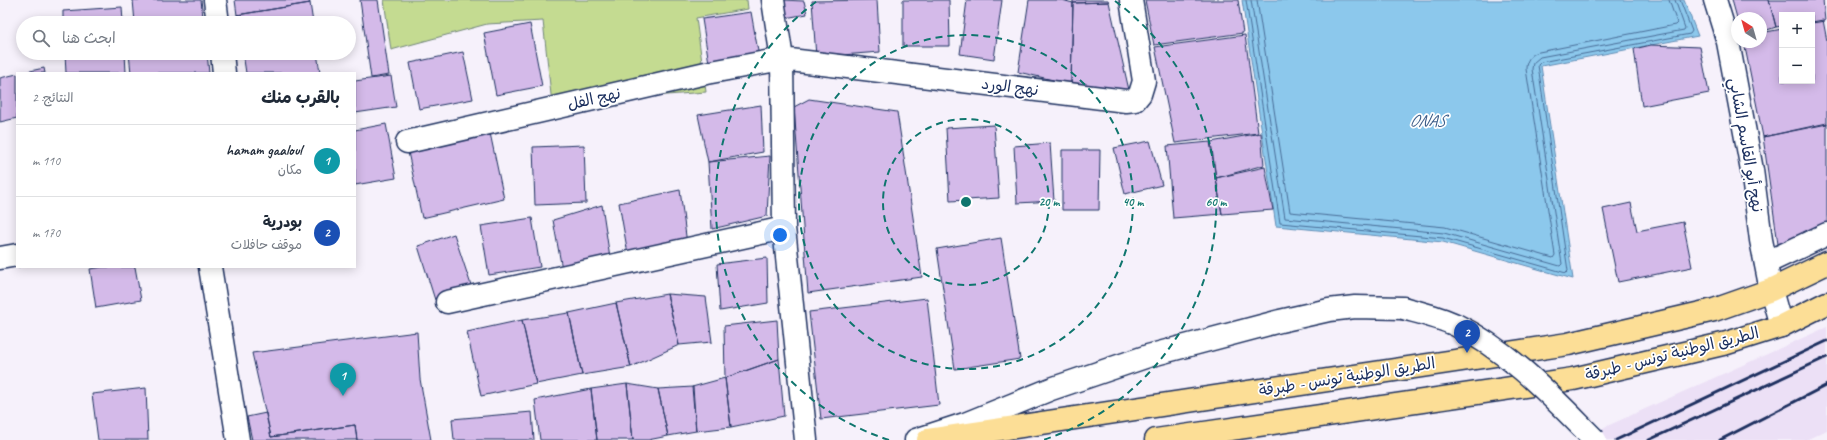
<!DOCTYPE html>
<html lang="ar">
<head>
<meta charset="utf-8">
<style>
  body { margin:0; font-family:Caveat,"Playpen Sans Arabic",sans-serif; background:#f2f2f3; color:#1f2937; direction:rtl }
  .controls { position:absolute; right:12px; top:12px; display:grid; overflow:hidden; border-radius:0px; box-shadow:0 2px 10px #0003 }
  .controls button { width:36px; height:36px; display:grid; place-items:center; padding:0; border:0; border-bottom:1px solid #e0e1e3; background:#fff; color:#1f2937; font:20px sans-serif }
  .compass { position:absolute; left:1731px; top:12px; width:36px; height:36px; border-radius:50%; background:#fff; box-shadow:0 2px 10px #0003; rotate:323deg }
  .you { position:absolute; left:780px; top:235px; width:14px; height:14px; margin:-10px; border:3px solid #fff; border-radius:50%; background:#1a73e8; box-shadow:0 0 0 6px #1a73e833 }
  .badge { display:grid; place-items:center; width:26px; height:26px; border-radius:50%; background:#111827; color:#fff; font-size:13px; font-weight:700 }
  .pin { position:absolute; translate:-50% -33px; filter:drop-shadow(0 1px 2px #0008) }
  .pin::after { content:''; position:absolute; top:21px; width:14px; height:12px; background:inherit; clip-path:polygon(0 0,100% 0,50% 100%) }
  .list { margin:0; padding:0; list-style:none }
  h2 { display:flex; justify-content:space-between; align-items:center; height:52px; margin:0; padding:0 16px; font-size:17px }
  h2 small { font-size:13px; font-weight:400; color:#747a83 }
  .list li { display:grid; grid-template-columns:26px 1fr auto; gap:12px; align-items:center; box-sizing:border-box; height:72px; padding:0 16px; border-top:1px solid #e0e1e3 }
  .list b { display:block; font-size:15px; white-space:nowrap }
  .list p { margin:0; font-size:13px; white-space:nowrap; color:#747a83 }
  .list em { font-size:13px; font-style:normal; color:#747a83 }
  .icon { flex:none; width:22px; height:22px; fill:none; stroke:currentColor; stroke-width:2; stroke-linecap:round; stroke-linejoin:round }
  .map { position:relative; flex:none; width:1827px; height:440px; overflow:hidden; direction:ltr }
  .search { position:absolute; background:#fff; box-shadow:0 2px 10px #0003; left:16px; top:16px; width:340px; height:44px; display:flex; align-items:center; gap:10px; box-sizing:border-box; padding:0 14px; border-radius:22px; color:#747a83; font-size:15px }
  .panel { position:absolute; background:#fff; box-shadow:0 2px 10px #0003; left:16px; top:72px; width:340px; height:196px; border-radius:0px; direction:rtl }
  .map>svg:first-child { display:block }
  .built { fill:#ece0f6 }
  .green { fill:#c4db91; stroke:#708578 }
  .water { fill:#8cc8ec; stroke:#5f8bb3 }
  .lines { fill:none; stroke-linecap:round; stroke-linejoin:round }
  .shore { stroke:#486c97; stroke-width:1 }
  .building { fill:#d4bae9; stroke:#1b2f5e }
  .minor-casing { stroke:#1b2f5e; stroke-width:25 }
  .tertiary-casing { stroke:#1b2f5e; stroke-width:25 }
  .primary-casing { stroke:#1b2f5e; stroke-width:25 }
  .minor { stroke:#fff; stroke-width:22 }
  .tertiary { stroke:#fff; stroke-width:22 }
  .primary { stroke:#fcde96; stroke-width:22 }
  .rail { stroke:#1b2f5e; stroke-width:3 }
  .tertiary-bridge-casing { stroke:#1b2f5e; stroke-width:25; stroke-linecap:butt }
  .tertiary-bridge { stroke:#fff; stroke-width:22 }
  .ring { fill:none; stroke:#0f766e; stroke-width:2; stroke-dasharray:7 5 }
  .labels { text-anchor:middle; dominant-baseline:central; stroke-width:3.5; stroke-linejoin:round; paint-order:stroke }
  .street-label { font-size:16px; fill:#1b2f5e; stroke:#fff }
  .water-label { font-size:17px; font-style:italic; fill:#3d5d89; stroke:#fff }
  .centre { fill:#0f766e; stroke:#fff; stroke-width:2 }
  .ring-label { font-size:12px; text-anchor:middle; font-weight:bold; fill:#0f766e; stroke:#fff; stroke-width:3.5; stroke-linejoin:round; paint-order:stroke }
</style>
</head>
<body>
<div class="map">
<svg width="1827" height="440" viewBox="0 0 1827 440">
  <rect width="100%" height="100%" fill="#f6f1fb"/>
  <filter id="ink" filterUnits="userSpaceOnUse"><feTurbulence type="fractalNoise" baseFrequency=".025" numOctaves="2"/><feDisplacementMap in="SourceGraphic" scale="8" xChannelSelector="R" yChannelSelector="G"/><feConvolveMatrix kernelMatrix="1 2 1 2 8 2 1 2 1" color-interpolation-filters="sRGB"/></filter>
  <g filter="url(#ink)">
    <path class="built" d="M 1827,327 L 1827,430 L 1806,440 L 1576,440 Z"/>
    <path class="green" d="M 384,0 L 747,0 L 748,9 L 696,18 L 706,92 L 552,104 L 543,21 L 487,24 L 391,50 Z"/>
    <path class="water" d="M 1242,0 L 1684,0 L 1698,36 L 1541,66 L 1573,279 L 1443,242 L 1276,226 Z"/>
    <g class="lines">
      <path class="shore" d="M 1246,0 L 1280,223 L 1443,238 L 1566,273 L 1568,271 L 1538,65 L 1541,62 L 1690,34 L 1692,31 L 1680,0
        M 1251,0 L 1285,218 L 1444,233 L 1560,266 L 1562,264 L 1532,69 L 1533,63 L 1540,57 L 1684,30 L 1685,28 L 1675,0
        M 1257,0 L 1290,212 L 1445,227 L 1553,258 L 1555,255 L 1526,69 C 1526,60 1531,54 1539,52 L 1675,25 L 1677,23 L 1669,0"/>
    </g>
    <path class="building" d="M 133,0 L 201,0 L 203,17 L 135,23 Z
      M 235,0 L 309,0 L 310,3 L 237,15 Z
      M 360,0 L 378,0 L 389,75 L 371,78 Z
      M 782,0 L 804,1 L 807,14 L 785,18 Z
      M 877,0 L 880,52 L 816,57 L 812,1 Z
      M 903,0 L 949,0 L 950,46 L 903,46 Z
      M 967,0 L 1002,0 L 994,59 L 960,54 Z
      M 1029,0 L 1062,0 L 1073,3 L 1071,84 L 1018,72 Z
      M 1073,0 L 1108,0 L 1109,2 L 1073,3 Z
      M 1145,0 L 1238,0 L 1243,33 L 1154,45 Z
      M 1732,0 L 1769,0 L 1776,27 L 1761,32 L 1761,18 L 1737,18 Z
      M 1769,0 L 1823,0 L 1825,21 L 1812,23 L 1812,15 L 1782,15 L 1782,26 L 1776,27 Z
      M 1109,2 L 1131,99 L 1071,84 L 1073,3 Z
      M 310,3 L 313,23 L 238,23 L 237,15 Z
      M 122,7 L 123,23 L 63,23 L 63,11 Z
      M 751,12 L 759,57 L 709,63 L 702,19 Z
      M 1823,20 L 1827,41 L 1827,124 L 1763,137 L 1744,42 L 1761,42 L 1761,33 L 1782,29 L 1782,81 L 1812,81 L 1812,22 Z
      M 530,24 L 542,86 L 496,95 L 484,33 Z
      M 1245,35 L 1258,133 L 1175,143 L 1155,47 Z
      M 1651,45 L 1700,47 L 1709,93 L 1642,106 L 1634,49 Z
      M 463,52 L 473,99 L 419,109 L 410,63 Z
      M 65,53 L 125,53 L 126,73 L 66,73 Z
      M 129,53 L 207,53 L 209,73 L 131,73 Z
      M 243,53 L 317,53 L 320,73 L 246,73 Z
      M 44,68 L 45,73 L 21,73 Z
      M 17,74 L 17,118 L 0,122 L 0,78 Z
      M 391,76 L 396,107 L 355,113 L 355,81 Z
      M 809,99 L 897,112 L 922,277 L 808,293 L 794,107 Z
      M 761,105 L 763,152 L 708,162 L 698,115 Z
      M 1827,123 L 1827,230 L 1778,244 L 1763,137 Z
      M 386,124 L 396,178 L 355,185 L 355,130 Z
      M 994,125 L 999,198 L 950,201 L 946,128 Z
      M 490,133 L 504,199 L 422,218 L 408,152 Z
      M 1261,133 L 1264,165 L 1216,178 L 1211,142 Z
      M 1150,141 L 1162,185 L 1125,194 L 1114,148 Z
      M 1210,142 L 1222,214 L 1173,218 L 1167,146 Z
      M 1050,143 L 1054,201 L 1017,203 L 1014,146 Z
      M 584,145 L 586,203 L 535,205 L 533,147 Z
      M 1062,150 L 1100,150 L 1099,210 L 1062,210 Z
      M 770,156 L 767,216 L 712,229 L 708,162 Z
      M 1265,167 L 1273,210 L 1222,214 L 1216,178 Z
      M 680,190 L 687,244 L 628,254 L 619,203 Z
      M 1631,203 L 1637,231 L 1683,222 L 1692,267 L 1618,282 L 1603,209 Z
      M 602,205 L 611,265 L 562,269 L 553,220 Z
      M 532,218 L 540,267 L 489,275 L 481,226 Z
      M 454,234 L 472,288 L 435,300 L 418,246 Z
      M 1001,238 L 1020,359 L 955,369 L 937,249 Z
      M 767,258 L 768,303 L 720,311 L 717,264 Z
      M 103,267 L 135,267 L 141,300 L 96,308 L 90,269 Z
      M 667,294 L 706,297 L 712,342 L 679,345 Z
      M 667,294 L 679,345 L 631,367 L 616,303 Z
      M 927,298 L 939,405 L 821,419 L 809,312 Z
      M 616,303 L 631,367 L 582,375 L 569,313 Z
      M 569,313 L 582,375 L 536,384 L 522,320 Z
      M 522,320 L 536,384 L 481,396 L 467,332 Z
      M 777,320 L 779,359 L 725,378 L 724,326 Z
      M 417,332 L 420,379 L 431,440 L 357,440 L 355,425 L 271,437 L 252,353 Z
      M 779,359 L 784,416 L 731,427 L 725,378 Z
      M 725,378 L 731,427 L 696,431 L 692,387 Z
      M 627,384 L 658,389 L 668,436 L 648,440 L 633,440 Z
      M 627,384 L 633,440 L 597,440 L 591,389 Z
      M 693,387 L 696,431 L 668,436 L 658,389 Z
      M 146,388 L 148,440 L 98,440 L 92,394 Z
      M 591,389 L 597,440 L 540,440 L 535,400 Z
      M 532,412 L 534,440 L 454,440 L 452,419 Z
      M 266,413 L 271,437 L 355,425 L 357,440 L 252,440 L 247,417 Z"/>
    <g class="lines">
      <g class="minor-casing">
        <path id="minor" d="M 215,0 L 218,23
          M 773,0 L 782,59 L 784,228 L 806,440
          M 222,53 L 224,73
          M 407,142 L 706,73 L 782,59 L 1126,101 L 1135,100 L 1140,94 L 1144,81 L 1131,0
          M 0,258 L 17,255
          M 1766,263 L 1827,234
          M 210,267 L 238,440
          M 447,302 L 784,228"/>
      </g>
      <g class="tertiary-casing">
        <path id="tertiary" d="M 1715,0 L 1728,42 L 1752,170 L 1761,240 L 1771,290 L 1781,326
          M 916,440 L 965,424 L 1051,389 L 1148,356 L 1280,321 L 1329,310 L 1355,307 L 1403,308"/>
      </g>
      <g class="primary-casing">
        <path id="primary" d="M 928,440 L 1568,344 L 1714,310 L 1771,290 L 1827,263
          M 1156,440 L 1573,379 L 1727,343 L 1781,326 L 1827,303"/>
      </g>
      <use href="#minor" class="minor"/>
      <use href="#tertiary" class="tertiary"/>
      <use href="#primary" class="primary"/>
      <path class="rail" d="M 1616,440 L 1827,341
        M 1649,440 L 1827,357
        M 1720,440 L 1827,385"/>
      <g class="tertiary-bridge-casing">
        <path id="tertiary-bridge" d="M 1403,308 C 1421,313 1439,317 1456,325 C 1510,351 1553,398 1595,440"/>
      </g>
      <use href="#tertiary-bridge" class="tertiary-bridge"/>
    </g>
  </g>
  <g class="ring">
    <circle cx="966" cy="202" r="83"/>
    <circle cx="966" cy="202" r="167"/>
    <path d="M889 440A250 250 0 0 1 817 1M1115 1A250 250 0 0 1 1043 440"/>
  </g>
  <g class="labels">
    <g class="street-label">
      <text transform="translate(1010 87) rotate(7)">نهج الورد</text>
      <text transform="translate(594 99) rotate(-13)">نهج الفل</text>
      <text transform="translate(1746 145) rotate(80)">نهج أبو القاسم الشابي</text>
      <text transform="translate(1672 354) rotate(-14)">الطريق الوطنية تونس - طبرقة</text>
      <text transform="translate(1347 377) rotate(-9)">الطريق الوطنية تونس - طبرقة</text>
    </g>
    <g class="water-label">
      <text x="1427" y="120">ONAS</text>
    </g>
  </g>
  <circle cx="966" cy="202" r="6" class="centre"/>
  <g class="ring-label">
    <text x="1049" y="206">20 m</text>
    <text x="1133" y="206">40 m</text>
    <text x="1216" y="206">60 m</text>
  </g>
</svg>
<div class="controls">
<button>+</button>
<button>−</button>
</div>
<svg class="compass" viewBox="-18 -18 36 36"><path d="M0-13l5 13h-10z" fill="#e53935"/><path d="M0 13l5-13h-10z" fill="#747a83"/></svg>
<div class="you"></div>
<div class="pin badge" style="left:343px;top:396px;background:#0f9aa8">1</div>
<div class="pin badge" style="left:1467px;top:353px;background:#1a4fb4">2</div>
<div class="search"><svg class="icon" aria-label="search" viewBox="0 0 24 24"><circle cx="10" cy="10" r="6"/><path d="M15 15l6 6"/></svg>ابحث هنا</div>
<section class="panel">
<h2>بالقرب منك<small>النتائج: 2</small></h2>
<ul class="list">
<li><span class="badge" style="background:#0f9aa8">1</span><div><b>hamam gaaloul</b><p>مكان</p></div><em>110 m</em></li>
<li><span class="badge" style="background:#1a4fb4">2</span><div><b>بودرية</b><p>موقف حافلات</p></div><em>170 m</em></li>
</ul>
</section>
</div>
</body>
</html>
